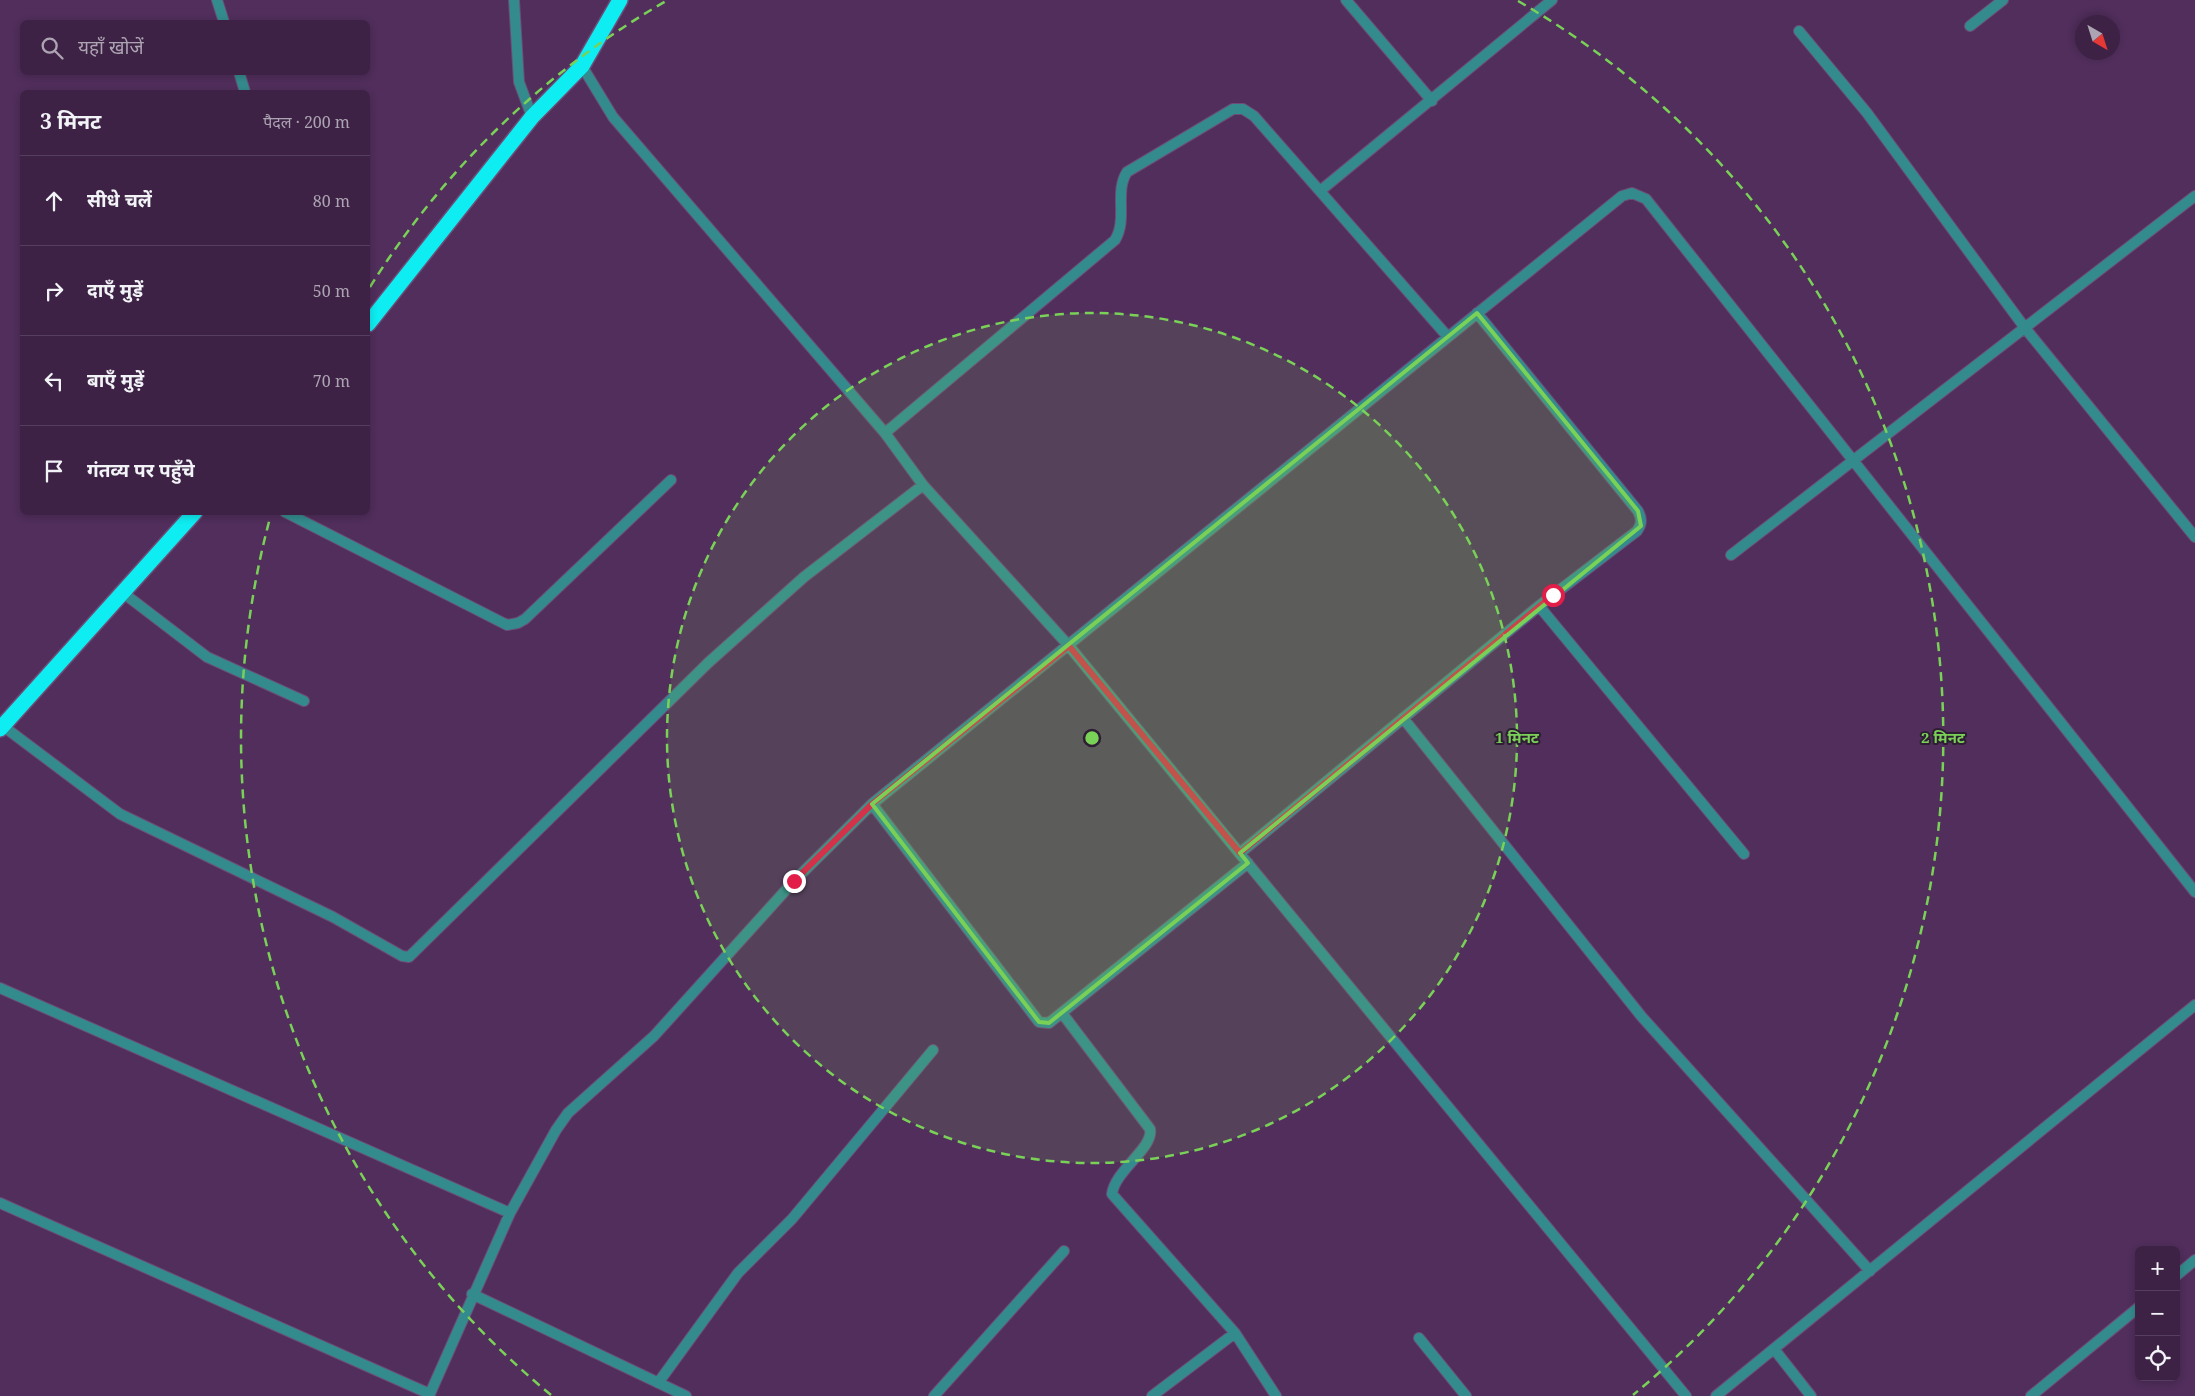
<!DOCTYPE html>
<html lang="hi">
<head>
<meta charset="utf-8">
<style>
  body { margin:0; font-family:"Noto Serif","Noto Sans Devanagari",serif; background:#482f50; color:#f1f3f6 }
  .controls { position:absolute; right:15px; bottom:15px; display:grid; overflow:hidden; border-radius:8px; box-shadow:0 2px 8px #0003 }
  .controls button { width:45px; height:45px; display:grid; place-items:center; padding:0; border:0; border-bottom:1px solid #563f5e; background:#3d2245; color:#f1f3f6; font:25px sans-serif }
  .compass { position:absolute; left:2075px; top:15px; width:45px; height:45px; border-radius:50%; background:#3d2245; box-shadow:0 2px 8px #0003; rotate:141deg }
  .stop { position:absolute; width:15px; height:15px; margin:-11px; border:4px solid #e11d48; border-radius:50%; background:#fff }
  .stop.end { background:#e11d48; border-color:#fff; box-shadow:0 1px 5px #0008 }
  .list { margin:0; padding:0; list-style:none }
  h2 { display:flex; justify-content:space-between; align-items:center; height:65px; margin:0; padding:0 20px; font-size:21px }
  h2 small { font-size:16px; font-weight:400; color:#ada4b3 }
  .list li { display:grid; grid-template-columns:32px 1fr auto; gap:15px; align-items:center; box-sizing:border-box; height:90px; padding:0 20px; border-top:1px solid #563f5e }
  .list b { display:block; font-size:19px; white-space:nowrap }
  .list em { font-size:16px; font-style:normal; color:#ada4b3 }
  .icon { flex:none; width:28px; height:28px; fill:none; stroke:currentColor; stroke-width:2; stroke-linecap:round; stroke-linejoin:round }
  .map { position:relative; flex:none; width:2195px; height:1396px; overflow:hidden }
  .search { position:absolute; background:#3d2245; box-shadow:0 2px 8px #0003; left:20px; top:20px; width:350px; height:55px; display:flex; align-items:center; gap:12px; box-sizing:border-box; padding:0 18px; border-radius:8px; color:#ada4b3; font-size:19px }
  .panel { position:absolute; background:#3d2245; box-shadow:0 2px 8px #0003; left:20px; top:90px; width:350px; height:425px; border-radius:8px }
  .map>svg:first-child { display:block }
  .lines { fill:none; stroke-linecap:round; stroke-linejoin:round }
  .lane-casing { stroke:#6d4c77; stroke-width:12 }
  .street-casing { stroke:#6d4c77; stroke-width:12 }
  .highway-casing { stroke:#6d4c77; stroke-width:18 }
  .lane { stroke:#348b8d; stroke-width:10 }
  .street { stroke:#348b8d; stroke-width:10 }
  .highway { stroke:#0eedf2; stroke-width:15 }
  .route { stroke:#e11d48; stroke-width:6 }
  .marked { fill:#7ad157; fill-opacity:0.2; stroke:#7ad157; stroke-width:4; stroke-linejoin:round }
  .ring { fill:none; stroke:#7ad157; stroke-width:2.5; stroke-dasharray:9 6 }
  .centre { fill:#7ad157; stroke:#2e1e33; stroke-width:2.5 }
  .ring-label { font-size:15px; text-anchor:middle; font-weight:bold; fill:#7ad157; stroke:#2e1e33; stroke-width:4; stroke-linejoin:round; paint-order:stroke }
</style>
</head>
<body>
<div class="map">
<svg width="2195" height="1396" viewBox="0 0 2195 1396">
  <rect width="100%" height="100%" fill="#512e5c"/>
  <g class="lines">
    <g class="lane-casing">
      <path id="lane" d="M 217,0 L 224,22
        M 239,72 L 245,92"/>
    </g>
    <g class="street-casing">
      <path id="street" d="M 514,0 L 519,82 L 532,117
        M 1346,0 L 1432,101
        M 1970,26 L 2003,0
        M 1799,31 L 1867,113 L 2025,328 L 2195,537
        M 582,66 L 613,117 L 885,433 L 923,485 L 1069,646 L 1686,1396
        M 1320,191 L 1552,0
        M 885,433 L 1115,240 C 1128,219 1114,192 1127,172 L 1233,109 L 1243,109 L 1254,116 L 1448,337
        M 285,512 L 507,625 L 518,623 L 525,619 L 671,480
        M 1731,555 L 2195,196
        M 122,592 L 207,657 L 304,701
        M 1539,606 L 1744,854
        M 1403,718 L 1642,1017 L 1870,1271
        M 3,726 L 120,814 L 333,917 L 402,956 L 409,957 L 708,663 L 804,577 L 923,485
        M 872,804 L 1039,1022 L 1049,1023 L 1248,863
        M 1240,853 L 1539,606 L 1637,531 C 1642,524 1642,519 1638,511 L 1477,313
        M 0,988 L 510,1213
        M 1062,1013 L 1150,1129 C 1154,1148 1115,1170 1112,1194 L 1235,1333 L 1276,1396
        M 0,1203 L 430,1394
        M 2176,1276 L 2195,1260
        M 472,1294 L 686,1396
        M 1419,1338 L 1466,1396
        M 1774,1349 L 1811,1396
        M 658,1383 L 738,1273 L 792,1219 L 933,1050
        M 429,1396 L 510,1213 L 556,1130 L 568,1113 L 654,1036 L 794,881 L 872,804 L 1622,196 L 1632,193 L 1646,199 L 2195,892
        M 934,1396 L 1064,1251
        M 1152,1396 L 1235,1333
        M 1716,1396 L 2195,1005
        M 2031,1396 L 2139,1307"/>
    </g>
    <g class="highway-casing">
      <path id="highway" d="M 368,324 L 532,117 L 582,66 L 620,0
        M 0,729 L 195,512"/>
    </g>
    <use href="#lane" class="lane"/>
    <use href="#street" class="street"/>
    <use href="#highway" class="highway"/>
  </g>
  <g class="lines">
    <path class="route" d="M 794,881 L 872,804 L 1069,646 L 1240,853 L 1553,595"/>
  </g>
  <path class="marked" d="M 1477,313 L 1638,511 L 1641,526 L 1240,853 L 1248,863 L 1049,1023 L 1039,1022 L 872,804 Z"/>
  <circle cx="1092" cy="738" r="425" fill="#7ad157" fill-opacity=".12"/>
  <g class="ring">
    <circle cx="1092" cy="738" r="425"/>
    <path d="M551 1395A851 851 0 0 1 270 518M370 287A851 851 0 0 1 666 1M1518 1A851 851 0 0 1 1633 1395"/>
  </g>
  <circle cx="1092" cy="738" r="8" class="centre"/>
  <g class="ring-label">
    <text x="1517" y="743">1 मिनट</text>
    <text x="1943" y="743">2 मिनट</text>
  </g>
</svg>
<div class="controls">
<button>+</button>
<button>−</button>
<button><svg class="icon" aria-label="locate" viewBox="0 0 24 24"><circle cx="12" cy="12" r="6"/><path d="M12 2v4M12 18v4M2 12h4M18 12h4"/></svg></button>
</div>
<svg class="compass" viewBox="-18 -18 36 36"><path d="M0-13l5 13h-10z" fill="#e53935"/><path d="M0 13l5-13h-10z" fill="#ada4b3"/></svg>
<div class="stop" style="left:1553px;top:595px"></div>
<div class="stop end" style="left:794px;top:881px"></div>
<div class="search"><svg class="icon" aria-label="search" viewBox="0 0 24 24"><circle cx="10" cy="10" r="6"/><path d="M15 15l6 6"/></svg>यहाँ खोजें</div>
<section class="panel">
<h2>3 मिनट<small>पैदल · 200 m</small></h2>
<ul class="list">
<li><svg class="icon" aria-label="ahead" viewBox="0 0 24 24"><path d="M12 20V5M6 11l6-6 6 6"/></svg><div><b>सीधे चलें</b></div><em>80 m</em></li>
<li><svg class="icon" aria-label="right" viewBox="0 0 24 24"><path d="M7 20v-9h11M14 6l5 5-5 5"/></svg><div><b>दाएँ मुड़ें</b></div><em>50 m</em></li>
<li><svg class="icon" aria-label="left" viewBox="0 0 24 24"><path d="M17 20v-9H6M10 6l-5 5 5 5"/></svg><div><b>बाएँ मुड़ें</b></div><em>70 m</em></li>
<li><svg class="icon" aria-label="arrive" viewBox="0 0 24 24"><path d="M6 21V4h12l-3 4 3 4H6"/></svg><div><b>गंतव्य पर पहुँचे</b></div></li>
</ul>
</section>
</div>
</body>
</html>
